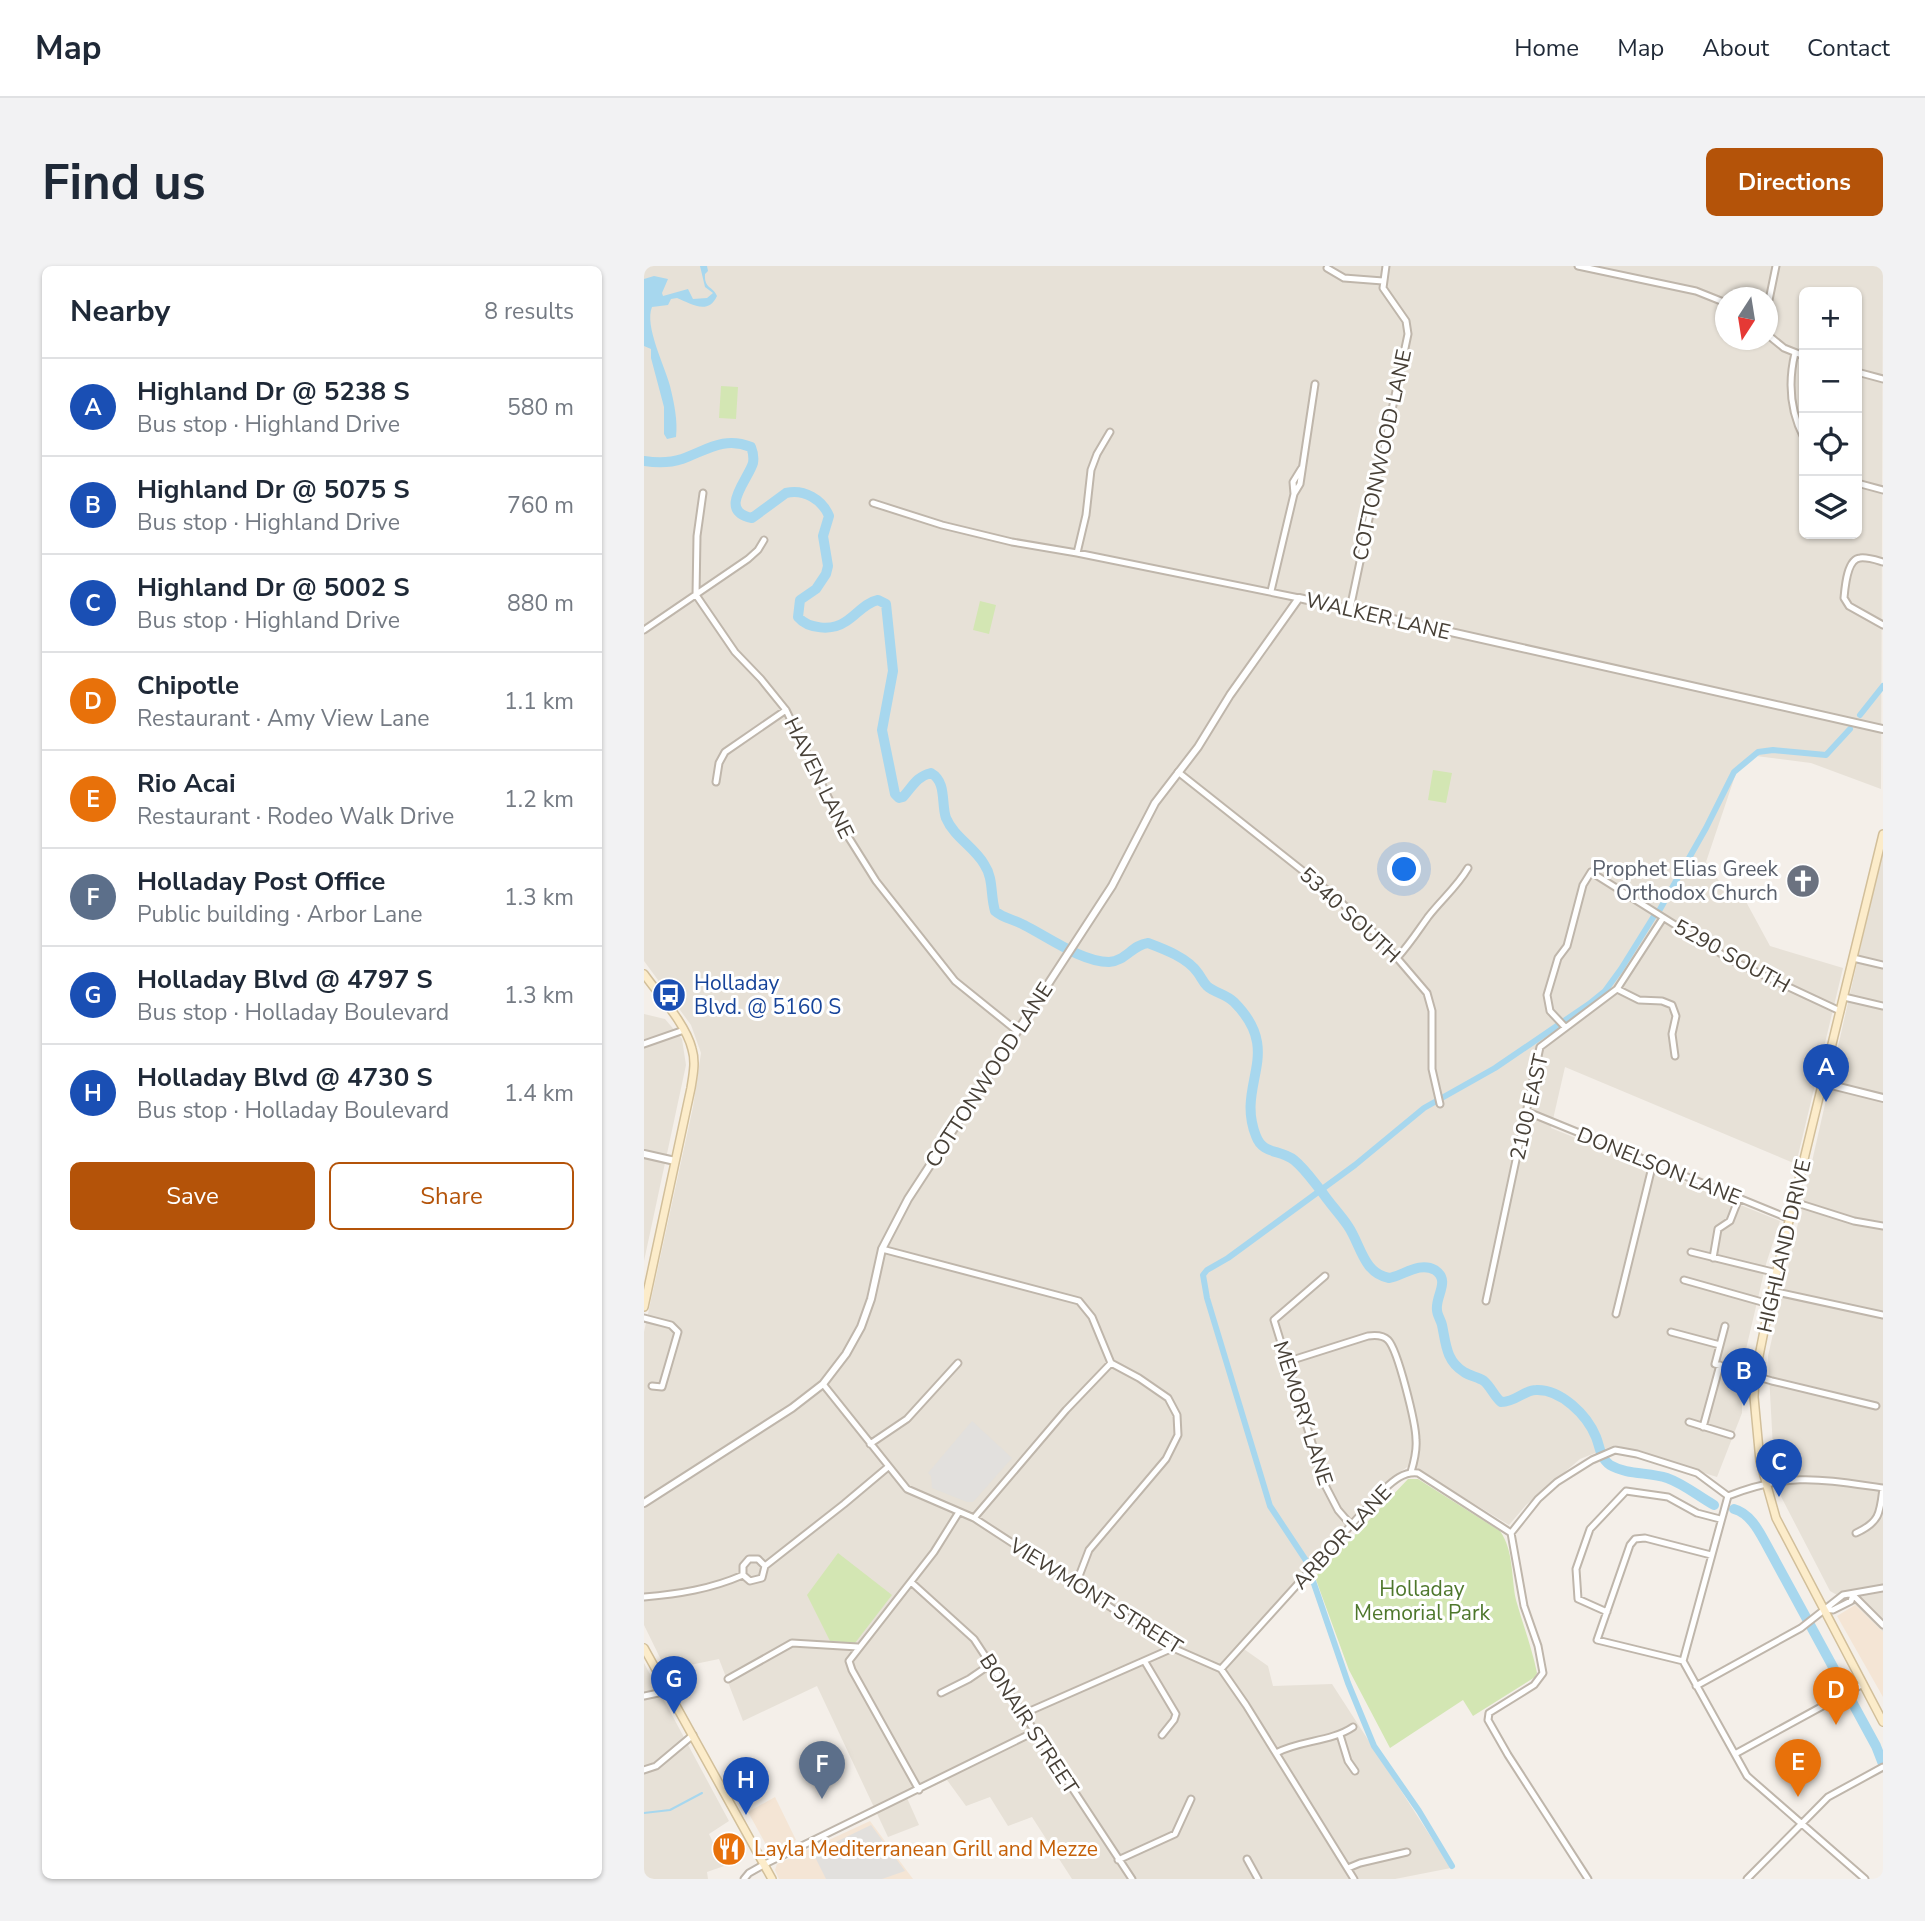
<!DOCTYPE html>
<html lang="en">
<head>
<meta charset="utf-8">
<style>
  body { margin:0; font-family:"Nunito Sans",sans-serif; background:#f2f2f3; color:#1f2937 }
  .controls { position:absolute; right:21px; top:21px; display:grid; overflow:hidden; border-radius:10px; box-shadow:0 2px 5px #0004 }
  .controls button { width:63px; height:63px; display:grid; place-items:center; padding:0; border:0; border-bottom:2px solid #e0e1e3; background:#fff; color:#1f2937; font:35px sans-serif }
  .compass { position:absolute; left:1071px; top:21px; width:63px; height:63px; border-radius:50%; background:#fff; box-shadow:0 2px 5px #0004; rotate:192deg }
  .you { position:absolute; left:761px; top:604px; width:24px; height:24px; margin:-18px; border:5px solid #fff; border-radius:50%; background:#1a73e8; box-shadow:0 0 0 10px #1a73e833 }
  .badge { display:grid; place-items:center; width:46px; height:46px; border-radius:50%; background:#b45309; color:#fff; font-size:23px; font-weight:700 }
  .pin { position:absolute; translate:-50% -58px; filter:drop-shadow(0 2px 4px #0008) }
  .pin::after { content:''; position:absolute; top:37px; width:24px; height:21px; background:inherit; clip-path:polygon(0 0,100% 0,50% 100%) }
  .list { margin:0; padding:0; list-style:none }
  h2 { display:flex; justify-content:space-between; align-items:center; height:91px; margin:0; padding:0 28px; font-size:30px }
  h2 small { font-size:23px; font-weight:400; color:#747a83 }
  .list li { display:grid; grid-template-columns:46px 1fr auto; gap:21px; align-items:center; box-sizing:border-box; height:98px; padding:0 28px; border-top:2px solid #e0e1e3 }
  .list b { display:block; font-size:26px; white-space:nowrap }
  .list p { margin:0; font-size:23px; white-space:nowrap; color:#747a83 }
  .list em { font-size:23px; font-style:normal; color:#747a83 }
  .actions { display:flex; gap:14px; padding:21px 28px }
  .actions a { flex:1; padding:16px 0; border:2px solid #b45309; border-radius:10px; text-align:center; font-size:24px; color:#b45309 }
  .actions .main { background:#b45309; color:#fff }
  .icon { flex:none; width:38px; height:38px; fill:none; stroke:currentColor; stroke-width:2; stroke-linecap:round; stroke-linejoin:round }
  .map { position:relative; flex:none; width:1239px; height:1613px; overflow:hidden; border-radius:10px }
  header { display:flex; align-items:center; gap:42px; box-sizing:border-box; height:98px; padding:0 35px; background:#fff; border-bottom:2px solid #e0e1e3 }
  header strong { font-size:33px }
  nav { display:flex; gap:38px; margin-inline-start:auto; font-size:24px }
  .intro { display:flex; align-items:center; justify-content:space-between; box-sizing:border-box; height:168px; padding:0 42px }
  h1 { margin:0; font-size:49px }
  .button { padding:18px 32px; border-radius:10px; background:#b45309; color:#fff; font-size:24px; font-weight:700 }
  main { display:flex; gap:42px; padding:0 42px }
  aside { flex:1; background:#fff; border-radius:10px; box-shadow:0 2px 5px #0004 }
  .map>svg:first-child { display:block }
  .residential { fill:#e7e1d7; fill-rule:evenodd }
  .commercial { fill:#f4e5d5 }
  .green { fill:#d3e6b3 }
  .parking { fill:#e2e0dd }
  .water { fill:#a7d7ee }
  .lines { fill:none; stroke-linecap:round; stroke-linejoin:round }
  .stream { stroke:#a7d7ee; stroke-width:2 }
  .canal { stroke:#a7d7ee; stroke-width:6 }
  .river { stroke:#a7d7ee; stroke-width:10 }
  .minor-casing { stroke:#bfb6ab; stroke-width:9 }
  .tertiary-casing { stroke:#bfb6ab; stroke-width:10 }
  .secondary-casing { stroke:#d2bf9a; stroke-width:10 }
  .minor { stroke:#fff; stroke-width:5 }
  .tertiary { stroke:#fff; stroke-width:6 }
  .secondary { stroke:#fcecca; stroke-width:7 }
  .labels { text-anchor:middle; dominant-baseline:central; stroke-width:6; stroke-linejoin:round; paint-order:stroke }
  .street-label { font-size:21px; fill:#474037; stroke:#fff }
  .worship-label { font-size:21px; fill:#5b616d; stroke:#fff; text-anchor:end }
  .transit-label { font-size:21px; fill:#164399; stroke:#fff; text-anchor:start }
  .park-label { font-size:21px; fill:#4e772c; stroke:#fff }
  .food-label { font-size:21px; fill:#c56008; stroke:#fff; text-anchor:start }
</style>
</head>
<body>
<header>
<strong>Map</strong>
<nav><a>Home</a><a>Map</a><a>About</a><a>Contact</a></nav>
</header>
<div class="intro"><h1>Find us</h1><a class="button">Directions</a></div>
<main>
<aside>
<h2>Nearby<small>8 results</small></h2>
<ul class="list">
<li><span class="badge" style="background:#1a4fb4">A</span><div><b>Highland Dr @ 5238 S</b><p>Bus stop · Highland Drive</p></div><em>580 m</em></li>
<li><span class="badge" style="background:#1a4fb4">B</span><div><b>Highland Dr @ 5075 S</b><p>Bus stop · Highland Drive</p></div><em>760 m</em></li>
<li><span class="badge" style="background:#1a4fb4">C</span><div><b>Highland Dr @ 5002 S</b><p>Bus stop · Highland Drive</p></div><em>880 m</em></li>
<li><span class="badge" style="background:#e8710a">D</span><div><b>Chipotle</b><p>Restaurant · Amy View Lane</p></div><em>1.1 km</em></li>
<li><span class="badge" style="background:#e8710a">E</span><div><b>Rio Acai</b><p>Restaurant · Rodeo Walk Drive</p></div><em>1.2 km</em></li>
<li><span class="badge" style="background:#5c6f8a">F</span><div><b>Holladay Post Office</b><p>Public building · Arbor Lane</p></div><em>1.3 km</em></li>
<li><span class="badge" style="background:#1a4fb4">G</span><div><b>Holladay Blvd @ 4797 S</b><p>Bus stop · Holladay Boulevard</p></div><em>1.3 km</em></li>
<li><span class="badge" style="background:#1a4fb4">H</span><div><b>Holladay Blvd @ 4730 S</b><p>Bus stop · Holladay Boulevard</p></div><em>1.4 km</em></li>
</ul>
<div class="actions"><a class="main">Save</a><a>Share</a></div>
</aside>
<div class="map">
<svg width="1239" height="1613" viewBox="0 0 1239 1613">
  <rect width="100%" height="100%" fill="#f4efe9"/>
  <path class="residential" d="M 0,0 L 1239,0 L 1237,523 L 1167,497 L 1112,490 L 1092,507 L 1062,596 L 1077,618 L 1100,632 L 1126,680 L 1199,702 L 1152,898 L 921,801 L 907,862 L 1136,955 L 1122,998 L 1099,1096 L 1098,1147 L 1073,1211 L 971,1179 L 936,1193 L 882,1239 L 865,1259 L 766,1199 L 731,1224 L 597,1381 L 624,1400 L 629,1420 L 688,1418 L 807,1602 L 751,1613 L 428,1613 L 388,1551 L 364,1560 L 346,1531 L 322,1540 L 303,1514 L 263,1532 L 275,1559 L 244,1571 L 173,1420 L 99,1455 L 75,1393 L 22,1404 L 0,1359 L 0,1066 L 49,841 L 57,787 L 47,759 L 0,695 ZM 1160,26 L 1213,26 L 1213,268 L 1160,268 ZM 1082,32 L 1124,32 L 1124,74 L 1082,74 Z
    M 1239,582 L 1239,1366 L 1211,1339 L 1186,1325 L 1131,1219 L 1124,1090 Z
    M 0,748 L 21,753 L 38,773 L 42,799 L 0,995 Z
    M 0,1397 L 85,1555 L 65,1568 L 80,1600 L 63,1606 L 64,1613 L 0,1613 Z"/>
  <path class="commercial" d="M 1211,1339 L 1239,1366 L 1239,1431 L 1193,1350 Z
    M 131,1531 L 152,1574 L 129,1585 L 125,1584 L 104,1546 Z
    M 226,1555 L 269,1613 L 135,1613 L 131,1604 L 133,1598 Z"/>
  <path class="green" d="M 77,120 L 94,121 L 92,153 L 75,152 Z
    M 336,335 L 352,339 L 345,368 L 329,364 Z
    M 789,504 L 808,507 L 802,537 L 784,534 Z
    M 764,1213 L 774,1213 L 856,1265 C 870,1285 867,1311 872,1334 C 879,1359 888,1382 893,1407 L 891,1411 L 829,1450 L 819,1434 L 746,1482 L 705,1404 L 671,1311 Z
    M 194,1287 L 248,1329 L 211,1377 L 186,1375 L 163,1329 Z"/>
  <path class="parking" d="M 328,1155 L 368,1192 L 329,1236 L 323,1236 L 288,1222 L 287,1210 L 284,1207 Z
    M 227,1559 L 261,1605 L 238,1613 L 182,1613 L 169,1587 Z"/>
  <path class="water" d="M 56,0 L 63,0 L 64,5 L 61,8 C 60,23 69,20 73,30 C 64,50 46,37 33,32 L 27,33 L 24,39 L 8,41 C 0,60 21,100 26,120 C 30,136 34,155 32,171 L 23,173 L 20,168 L 20,141 L 7,92 L 7,83 L 0,80 L 0,13 L 10,10 L 24,13 L 18,27 L 19,30 L 44,23 L 49,33 L 63,32 L 69,27 L 61,21 Z"/>
  <g class="lines">
    <path class="stream" d="M 0,1547 L 26,1544 L 58,1527"/>
    <path class="canal" d="M 1216,449 L 1239,420
      M 1015,645 L 1062,562 L 1090,506 L 1114,486 L 1129,484 L 1182,489 L 1206,463
      M 665,1299 L 626,1240 L 563,1032 L 559,1009 L 563,1004 L 584,992 L 711,899 L 780,842 L 851,802 L 945,738 L 961,725 L 977,703 L 1010,650
      M 668,1312 L 704,1417 L 730,1480 L 775,1545 L 808,1600"/>
    <path class="river" d="M 0,195 C 13,197 26,197 38,193 C 63,184 80,170 107,181 C 109,186 110,191 109,197 C 104,214 73,245 108,252 L 142,227 C 160,223 178,233 185,250 L 179,270 L 184,300 L 182,308 L 172,323 L 156,334 L 154,351 C 164,363 188,365 201,356 C 213,349 220,337 234,334 L 242,338 L 249,405 L 238,464 L 251,528 L 255,532 L 259,531 C 269,520 272,511 287,507 C 303,516 297,538 302,552 C 310,571 330,581 340,598 C 350,613 346,628 351,645 C 360,653 370,653 380,659 C 404,671 438,696 465,696 C 482,695 488,679 504,677 C 520,683 544,692 554,707 C 557,711 559,716 563,720 C 571,727 582,728 590,736 C 641,787 591,818 612,870 C 619,889 636,883 650,894 C 661,903 669,915 678,926 C 686,938 696,948 704,960 C 717,979 719,1007 745,1012 C 759,1010 775,995 791,1004 C 807,1015 791,1030 793,1044 C 793,1049 797,1054 798,1059 C 802,1078 802,1095 820,1106 C 826,1110 834,1111 840,1115 C 847,1121 850,1130 857,1136 C 872,1136 880,1124 892,1124 C 917,1123 943,1149 952,1171 C 956,1181 956,1192 966,1199 C 983,1209 1005,1206 1023,1212 C 1040,1218 1054,1230 1070,1239
      M 1090,1243 C 1105,1247 1114,1263 1121,1276 L 1232,1480 L 1239,1498"/>
    <g class="minor-casing">
      <path id="minor" d="M 934,0 L 1052,25 L 1082,37
        M 683,2 L 700,12 L 739,15
        M 1124,39 L 1132,0
        M 1124,69 L 1140,82 L 1160,90
        M 1151,87 C 1144,116 1146,145 1160,172
        M 1213,106 L 1239,113
        M 1213,217 L 1239,224
        M 59,227 L 53,270 L 52,329 L 91,386 L 117,413 L 142,444 L 200,564 L 232,615 L 311,715 L 373,765
        M 650,228 L 649,216 L 657,203
        M 229,237 L 298,259 L 368,276 L 433,287 L 655,332
        M 433,287 L 442,249 L 447,204 L 453,188 L 466,166
        M 1239,296 C 1232,294 1223,291 1216,292 C 1203,293 1201,321 1200,332 L 1205,340 L 1239,359
        M 627,325 L 650,228 L 656,218 L 671,118
        M 706,343 L 764,68 L 762,55 L 739,22 L 742,0
        M 0,364 L 104,293 L 114,284 L 120,274
        M 534,506 L 688,628 L 736,672 L 783,727 L 788,745 L 788,803 L 796,838
        M 72,516 L 75,497 L 81,486 L 142,444
        M 753,692 C 765,679 774,665 784,651 C 797,634 813,621 824,602
        M 1209,692 L 1239,699
        M 973,723 L 995,734 L 1018,735 L 1028,739 L 1032,750 L 1028,768 L 1031,790
        M 1200,731 L 1239,740
        M 921,761 L 906,745 L 903,729 L 914,692 L 923,680 L 939,619 L 947,606 L 1087,694 L 1196,745
        M 0,778 L 40,764
        M 884,846 L 1146,953
        M 1150,936 L 1210,955 L 1239,960
        M 238,983 L 435,1035 L 448,1051 L 467,1097
        M 1047,986 L 1133,1007
        M 1069,992 L 1074,963 L 1086,955 L 1095,932
        M 681,1010 L 630,1054 L 681,1219 L 694,1244 L 707,1259
        M 1040,1014 L 1125,1038
        M 1128,1025 L 1239,1049
        M 842,1035 L 896,781 L 973,723 L 1019,652
        M 972,1048 L 1009,897
        M 0,1052 L 27,1059 L 34,1066 L 18,1121 L 8,1120
        M 1081,1060 L 1071,1098 L 1128,1115 L 1232,1140
        M 1027,1066 L 1076,1079
        M 642,1096 L 724,1070 C 731,1069 739,1069 744,1074 C 754,1084 772,1158 772,1174 C 773,1185 770,1196 767,1206
        M 179,1118 L 263,1223 L 330,1252 L 529,1382 L 577,1403 L 602,1439 L 710,1613
        M 1045,1156 L 1087,1169
        M 1059,1161 L 1076,1099
        M 226,1178 L 263,1153 L 314,1097
        M 330,1252 L 422,1144 L 467,1097
        M 867,1267 L 880,1340 L 894,1380 L 899,1407 L 890,1419 L 845,1447 L 844,1454 L 864,1489 L 944,1613
        M 1212,1267 C 1236,1256 1236,1247 1239,1222 C 1176,1213 1145,1206 1084,1230 L 1039,1395 L 1103,1510 L 1221,1613
        M 121,1300 L 114,1293 L 105,1293 L 99,1300 L 99,1309 L 106,1315 L 118,1312 L 121,1300 L 200,1238 L 244,1201
        M 267,1316 L 330,1373 L 488,1613
        M 432,1318 L 445,1284 L 522,1193 L 534,1169 L 533,1149 L 524,1132 L 495,1112 L 467,1097
        M 1209,1329 L 1239,1359
        M 0,1331 C 35,1328 67,1323 99,1309
        M 1180,1343 L 1189,1344 L 1207,1335 L 1209,1329
        M 963,1346 L 934,1333 L 932,1303 L 946,1263 L 982,1225 L 1024,1231 L 1053,1247 L 1076,1253
        M 1039,1395 L 953,1374 L 986,1279 L 991,1273 L 1001,1272 L 1067,1289
        M 501,1396 L 532,1448 L 530,1454 L 518,1469
        M 577,1403 L 736,1227 C 747,1217 758,1205 774,1207 L 867,1267 L 894,1233 L 913,1216 L 948,1194 L 971,1184 L 993,1188 L 1053,1207 L 1084,1230
        M 84,1413 L 148,1377 L 214,1381
        M 1052,1420 L 1157,1362 L 1199,1329 L 1239,1322
        M 297,1427 L 325,1413 L 347,1398
        M 0,1430 L 24,1425
        M 379,1448 L 529,1382
        M 696,1469 L 704,1495 L 711,1505
        M 632,1487 C 656,1474 687,1476 709,1461
        M 1091,1488 L 1219,1418
        M 0,1504 L 12,1500 L 49,1469
        M 275,1524 L 208,1404 L 205,1395 L 290,1286 L 315,1246
        M 603,1593 L 614,1613
        M 474,1594 L 531,1568 L 547,1533
        M 704,1602 L 716,1597 L 763,1586
        M 100,1613 L 105,1607 L 121,1598 L 390,1466
        M 1103,1613 L 1184,1531 L 1239,1501"/>
    </g>
    <g class="tertiary-casing">
      <path id="tertiary" d="M 1179,817 L 1239,832
        M 0,888 L 31,895
        M 0,1237 L 148,1142 L 179,1118 L 202,1088 L 217,1061 L 227,1033 L 238,983 L 264,933 L 468,620 L 511,537 L 554,481 L 586,429 L 655,332 L 1239,463"/>
    </g>
    <g class="secondary-casing">
      <path id="secondary" d="M 1239,568 L 1128,1025 L 1111,1110 L 1110,1131 L 1116,1195 L 1132,1252 L 1239,1456
        M 0,708 C 15,729 42,758 48,783 C 52,796 49,809 47,822 L 0,1041
        M 0,1382 L 128,1613"/>
    </g>
    <use href="#minor" class="minor"/>
    <use href="#tertiary" class="tertiary"/>
    <use href="#secondary" class="secondary"/>
  </g>
  <defs>
    <g id="church-disc" transform="scale(1.75)"><circle r="9.5" fill="#6b7280" stroke="#fff"/><path d="M-1.2-6h2.4v3.5h3.3v2.4h-3.3V6h-2.4V-.1h-3.3v-2.4h3.3Z" fill="#fff"/></g>
    <g id="bus-disc" transform="scale(1.75)"><circle r="9.5" fill="#1a4fb4" stroke="#fff"/><path d="M-5-6H5V4H4V6H2V4H-2V6H-4V4H-5ZM-3.5-4V0h7V-4ZM-3.5 1.2v1.5H-2V1.2ZM2 1.2v1.5H3.5V1.2Z" fill="#fff"/></g>
    <g id="restaurant-disc" transform="scale(1.75)"><circle r="9.5" fill="#e8710a" stroke="#fff"/><path d="M-5-6h1v4h1v-4h1v4h1v-4h1v5L-1.5 .5V6h-2V.5L-5-1ZM5-6V6H3V1.5H1.5Q1.5-4 5-6Z" fill="#fff"/></g>
  </defs>
  <g fill-rule="evenodd">
    <use href="#church-disc" x="1159" y="615"/>
    <use href="#bus-disc" x="25" y="729"/>
    <use href="#restaurant-disc" x="85" y="1583"/>
  </g>
  <g class="labels">
    <g class="street-label">
      <text transform="translate(738 189) rotate(-78)">COTTONWOOD LANE</text>
      <text transform="translate(734 350) rotate(13)">WALKER LANE</text>
      <text transform="translate(175 512) rotate(64)">HAVEN LANE</text>
      <text transform="translate(706 649) rotate(43)">5340 SOUTH</text>
      <text transform="translate(1088 690) rotate(29)">5290 SOUTH</text>
      <text transform="translate(345 809) rotate(-57)">COTTONWOOD LANE</text>
      <text transform="translate(885 841) rotate(-77)">2100 EAST</text>
      <text transform="translate(1015 900) rotate(22)">DONELSON LANE</text>
      <text transform="translate(1140 980) rotate(-77)">HIGHLAND DRIVE</text>
      <text transform="translate(659 1147) rotate(72)">MEMORY LANE</text>
      <text transform="translate(698 1271) rotate(-47)">ARBOR LANE</text>
      <text transform="translate(452 1330) rotate(32)">VIEWMONT STREET</text>
      <text transform="translate(385 1458) rotate(57)">BONAIR STREET</text>
    </g>
    <g class="worship-label">
      <text x="1134" y="603">Prophet Elias Greek<tspan x="1134" dy="24">Orthodox Church</tspan></text>
    </g>
    <g class="transit-label">
      <text x="50" y="717">Holladay<tspan x="50" dy="24">Blvd. @ 5160 S</tspan></text>
    </g>
    <g class="park-label">
      <text x="778" y="1323">Holladay<tspan x="778" dy="24">Memorial Park</tspan></text>
    </g>
    <g class="food-label">
      <text x="110" y="1583">Layla Mediterranean Grill and Mezze</text>
    </g>
  </g>
</svg>
<div class="controls">
<button>+</button>
<button>−</button>
<button><svg class="icon" aria-label="locate" viewBox="0 0 24 24"><circle cx="12" cy="12" r="6"/><path d="M12 2v4M12 18v4M2 12h4M18 12h4"/></svg></button>
<button><svg class="icon" aria-label="layers" viewBox="0 0 24 24"><path d="M12 4l9 5-9 5-9-5zM3 14l9 5 9-5"/></svg></button>
</div>
<svg class="compass" viewBox="-18 -18 36 36"><path d="M0-13l5 13h-10z" fill="#e53935"/><path d="M0 13l5-13h-10z" fill="#747a83"/></svg>
<div class="you"></div>
<div class="pin badge" style="left:1182px;top:836px;background:#1a4fb4">A</div>
<div class="pin badge" style="left:1100px;top:1140px;background:#1a4fb4">B</div>
<div class="pin badge" style="left:1135px;top:1231px;background:#1a4fb4">C</div>
<div class="pin badge" style="left:1192px;top:1459px;background:#e8710a">D</div>
<div class="pin badge" style="left:1154px;top:1531px;background:#e8710a">E</div>
<div class="pin badge" style="left:178px;top:1533px;background:#5c6f8a">F</div>
<div class="pin badge" style="left:30px;top:1448px;background:#1a4fb4">G</div>
<div class="pin badge" style="left:102px;top:1549px;background:#1a4fb4">H</div>
</div>
</main>
</body>
</html>
